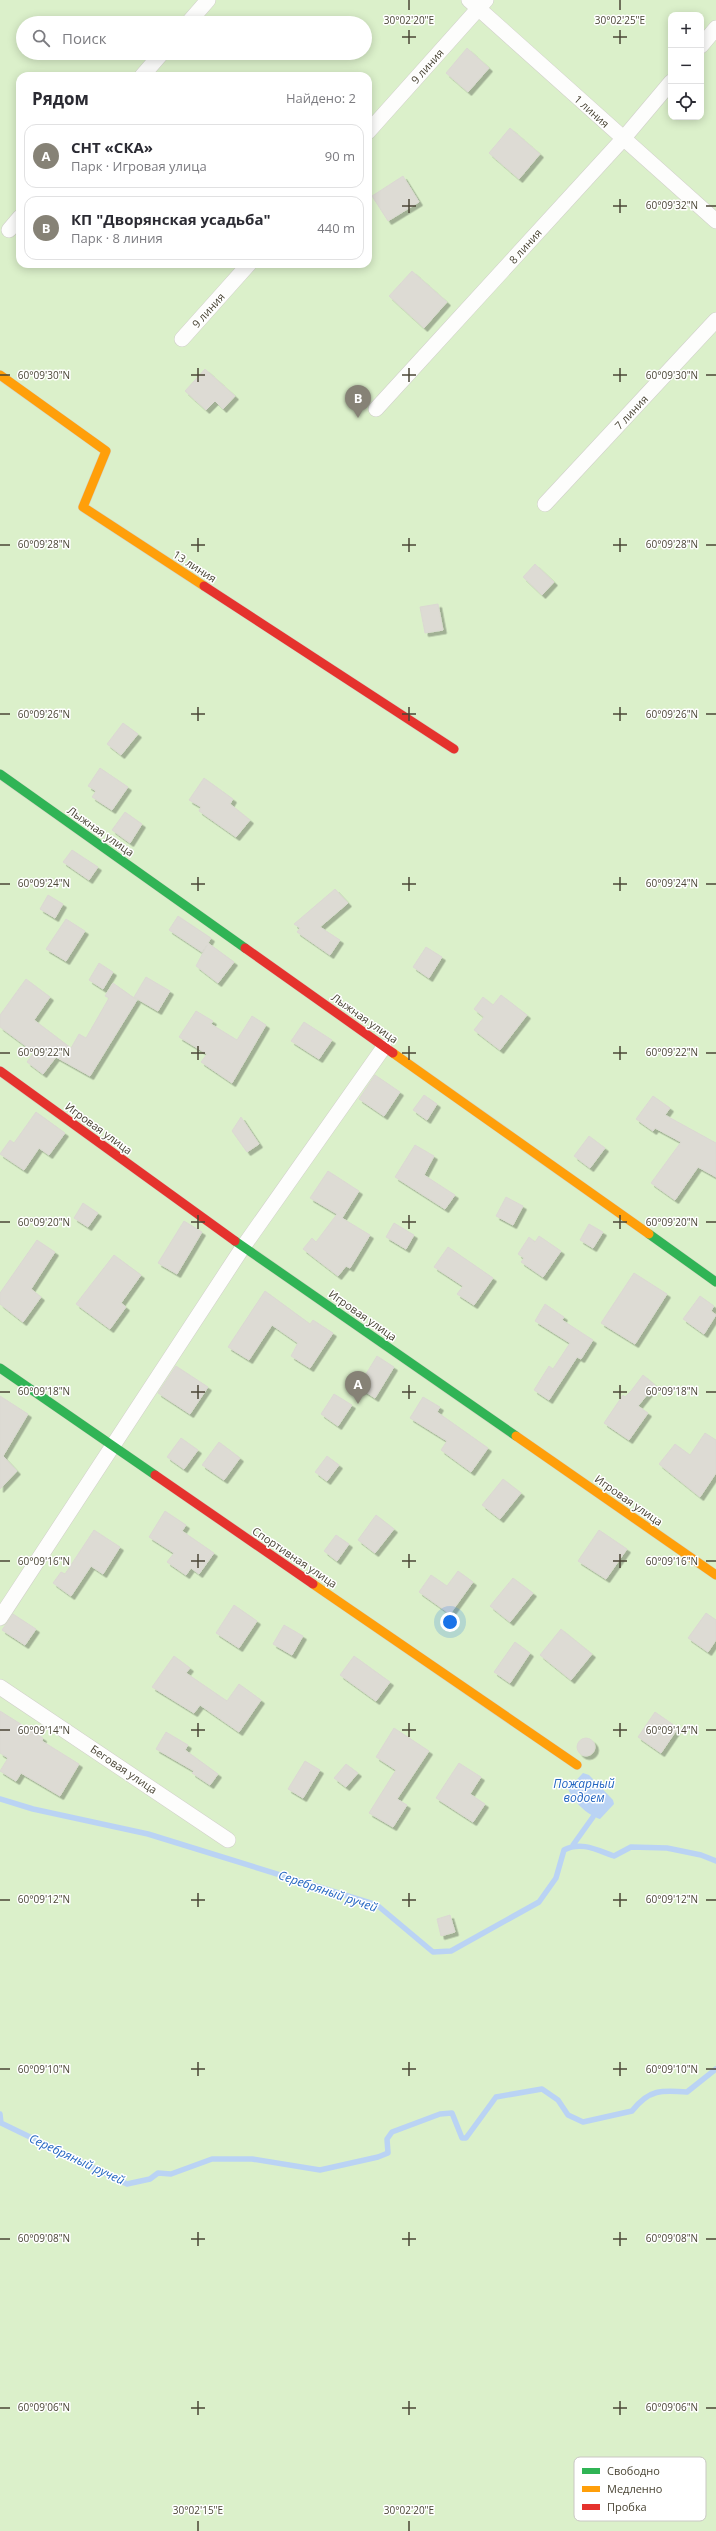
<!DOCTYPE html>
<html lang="ru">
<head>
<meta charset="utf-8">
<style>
  body { margin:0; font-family:"Open Sans",sans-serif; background:#f2f2f3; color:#2b2b33 }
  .controls { position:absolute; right:12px; top:12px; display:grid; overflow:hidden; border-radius:8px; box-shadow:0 2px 10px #0003 }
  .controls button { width:36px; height:36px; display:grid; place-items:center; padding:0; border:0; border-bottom:1px solid #e1e1e2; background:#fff; color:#2b2b33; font:20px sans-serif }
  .you { position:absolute; left:450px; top:1622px; width:14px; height:14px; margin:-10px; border:3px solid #fff; border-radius:50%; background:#1a73e8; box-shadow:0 0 0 6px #1a73e833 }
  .badge { display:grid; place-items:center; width:26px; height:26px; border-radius:50%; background:#868276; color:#fff; font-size:13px; font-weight:700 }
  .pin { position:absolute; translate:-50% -33px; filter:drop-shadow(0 1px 2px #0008) }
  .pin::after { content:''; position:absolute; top:21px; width:14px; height:12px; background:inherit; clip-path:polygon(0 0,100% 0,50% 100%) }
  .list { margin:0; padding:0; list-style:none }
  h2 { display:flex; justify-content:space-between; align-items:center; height:52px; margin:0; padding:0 16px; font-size:17px }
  h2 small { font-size:13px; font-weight:400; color:#7c7c81 }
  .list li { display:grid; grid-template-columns:26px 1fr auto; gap:12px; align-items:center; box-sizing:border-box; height:64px; margin:0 8px 8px; padding:0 8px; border:1px solid #e1e1e2; border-radius:12px }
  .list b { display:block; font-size:15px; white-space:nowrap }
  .list p { margin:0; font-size:13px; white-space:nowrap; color:#7c7c81 }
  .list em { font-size:13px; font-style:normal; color:#7c7c81 }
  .icon { flex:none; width:22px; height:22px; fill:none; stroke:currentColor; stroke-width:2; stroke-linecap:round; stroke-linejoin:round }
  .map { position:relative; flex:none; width:716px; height:2531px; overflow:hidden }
  .search { position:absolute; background:#fff; box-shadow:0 2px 10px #0003; left:16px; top:16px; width:356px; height:44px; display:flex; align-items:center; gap:10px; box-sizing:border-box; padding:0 14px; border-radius:22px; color:#7c7c81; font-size:15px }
  .panel { position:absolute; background:#fff; box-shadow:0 2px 10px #0003; left:16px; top:72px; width:356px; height:196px; border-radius:12px }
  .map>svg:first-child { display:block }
  .green { fill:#dbf0ca; fill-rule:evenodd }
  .water { fill:#bad3f4 }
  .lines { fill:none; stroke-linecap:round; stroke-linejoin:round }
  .stream { stroke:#bad3f4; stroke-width:5.5 }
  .building { fill:#dddbd4; stroke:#dbd9d2; filter:url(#shadow) }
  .street-casing { stroke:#d1d0ca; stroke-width:16 }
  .fast-casing { stroke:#d3d1c2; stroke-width:10 }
  .slow-casing { stroke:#d3d1c2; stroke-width:10 }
  .jam-casing { stroke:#d3d1c2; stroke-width:10 }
  .street { stroke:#fdfdfc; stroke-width:15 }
  .fast { stroke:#30b455; stroke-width:9 }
  .slow { stroke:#ff9f0a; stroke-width:9 }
  .jam { stroke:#e5322d; stroke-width:9 }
  .ticks { fill:none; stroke:#4b4636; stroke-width:1.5 }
  .labels { text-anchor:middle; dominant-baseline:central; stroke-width:3; stroke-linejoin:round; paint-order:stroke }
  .street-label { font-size:11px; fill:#4b4636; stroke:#fff }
  .water-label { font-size:12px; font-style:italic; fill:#2466c2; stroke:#fff }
  .key { fill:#fff; stroke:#c9c8c3; stroke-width:1 }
  .key-label { font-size:11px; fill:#4b4636 }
  .ticks-label { font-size:10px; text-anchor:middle; fill:#4b4636; stroke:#fff; stroke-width:3; stroke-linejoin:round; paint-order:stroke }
</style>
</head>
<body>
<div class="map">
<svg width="716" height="2531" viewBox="0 0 716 2531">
  <defs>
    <filter id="shadow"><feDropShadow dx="3.5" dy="3.5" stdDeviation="0" flood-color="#0004"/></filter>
  </defs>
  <rect width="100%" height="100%" fill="#f3f2ec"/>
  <path class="green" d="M 0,0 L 716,0 L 716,2531 L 0,2531 ZM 671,15 L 701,15 L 701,117 L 671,117 ZM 23,23 L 365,23 L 365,53 L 23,53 ZM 20,76 L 368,76 L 368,264 L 20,264 Z"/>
  <path class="water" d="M 583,1773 L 589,1775 L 613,1800 L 614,1804 L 600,1819 C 587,1815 573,1801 568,1789 Z"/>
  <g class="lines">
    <path class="stream" d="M 0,1799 L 33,1809 L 148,1834 L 377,1905 L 433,1952 L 451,1951 L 539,1902 L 556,1878 L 564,1850 C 581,1841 597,1850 614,1856 L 631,1847 L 667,1848 L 701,1855 L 716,1861
      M 573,1845 L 593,1817
      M 0,2114 L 1,2123 L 127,2184 L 150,2179 L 158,2173 L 171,2174 L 212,2159 L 252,2159 L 320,2170 L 378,2157 L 388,2153 L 387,2139 L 392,2132 L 440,2114 L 452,2113 L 462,2138 L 466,2138 L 496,2097 L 542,2089 L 558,2100 L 568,2115 L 583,2122 L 632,2111 C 649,2089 662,2090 687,2092 L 716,2069"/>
  </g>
  <path class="building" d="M 467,48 L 489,68 L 468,92 L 446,73 Z
    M 510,128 L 540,154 L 519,179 L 489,153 Z
    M 403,176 L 419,202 L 388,221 L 372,196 Z
    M 412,271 L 447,302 L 424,328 L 389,296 Z
    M 205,369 L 235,396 L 223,409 L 215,401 L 206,410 L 185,391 Z
    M 535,564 L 554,582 L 542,595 L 523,577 Z
    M 438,604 L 443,630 L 425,633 L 420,607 Z
    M 123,723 L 138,734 L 121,755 L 107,744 Z
    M 100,768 L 128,787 L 112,810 L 92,797 L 96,791 L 88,786 Z
    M 204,778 L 233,799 L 230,804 L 250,820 L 236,837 L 199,811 L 201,807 L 189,800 Z
    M 125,812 L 142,824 L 130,843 L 112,830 Z
    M 72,850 L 98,867 L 89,880 L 63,862 Z
    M 335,889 L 348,903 L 320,927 L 340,940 L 330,955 L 297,932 L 300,928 L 294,924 Z
    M 48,895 L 63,904 L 55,918 L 40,909 Z
    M 178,916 L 211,938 L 208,943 L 234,962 L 218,983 L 196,966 L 207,945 L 202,952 L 169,930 Z
    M 66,919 L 85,931 L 66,961 L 46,949 Z
    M 426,947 L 442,957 L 429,978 L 413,967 Z
    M 99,963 L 113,972 L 103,989 L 89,980 Z
    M 146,977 L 170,991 L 158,1011 L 134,997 Z
    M 26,979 L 50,997 L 34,1020 L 71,1048 L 79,1034 L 86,1038 L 109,998 L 105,996 L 113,983 L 137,1000 L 90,1076 L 56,1057 L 43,1074 L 27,1062 L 34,1052 L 0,1027 L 0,1015 Z
    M 501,995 L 527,1015 L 500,1050 L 474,1030 L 484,1017 L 474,1009 L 483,997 L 493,1005 Z
    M 196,1011 L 213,1021 L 211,1024 L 237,1040 L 252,1016 L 266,1025 L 232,1083 L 201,1062 L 207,1054 L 179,1037 Z
    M 304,1022 L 332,1040 L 319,1059 L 291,1041 Z
    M 375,1075 L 400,1092 L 384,1116 L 359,1099 Z
    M 424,1095 L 437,1104 L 427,1120 L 413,1110 Z
    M 653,1096 L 670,1108 L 665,1115 L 716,1143 L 716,1177 L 698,1167 L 675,1200 L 651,1183 L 681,1142 L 655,1128 L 653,1131 L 636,1119 Z
    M 36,1112 L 65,1133 L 49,1155 L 39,1148 L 24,1170 L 0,1154 L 10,1140 L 14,1143 Z
    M 241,1117 L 259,1144 L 247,1152 L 232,1131 Z
    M 589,1136 L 605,1148 L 590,1168 L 574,1156 Z
    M 415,1145 L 434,1156 L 424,1175 L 455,1195 L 445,1209 L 395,1177 Z
    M 328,1171 L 359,1191 L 342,1218 L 370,1235 L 350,1268 L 346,1266 L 338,1276 L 303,1249 L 312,1238 L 316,1242 L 337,1214 L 310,1198 Z
    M 506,1197 L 523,1206 L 513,1225 L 496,1216 Z
    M 83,1203 L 98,1213 L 88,1227 L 74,1218 Z
    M 184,1221 L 202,1232 L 177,1274 L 158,1263 Z
    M 394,1223 L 414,1235 L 406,1249 L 386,1237 Z
    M 589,1224 L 603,1232 L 593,1248 L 580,1240 Z
    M 539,1236 L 561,1251 L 543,1277 L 521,1262 L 524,1258 L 518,1254 L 529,1237 L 535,1242 Z
    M 37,1240 L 55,1252 L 31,1289 L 41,1297 L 23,1322 L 0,1304 L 0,1293 Z
    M 448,1247 L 493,1278 L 474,1305 L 457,1294 L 463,1286 L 434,1267 Z
    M 114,1255 L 141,1275 L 121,1303 L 126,1307 L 110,1329 L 76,1304 Z
    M 634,1273 L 667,1294 L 635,1344 L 601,1323 Z
    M 265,1291 L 310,1324 L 313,1320 L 333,1333 L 310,1368 L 291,1356 L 298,1343 L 272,1325 L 249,1360 L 228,1347 Z
    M 700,1296 L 714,1306 L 711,1311 L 716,1315 L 704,1334 L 683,1319 Z
    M 545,1304 L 564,1317 L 562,1320 L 593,1340 L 581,1359 L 577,1357 L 549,1400 L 534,1390 L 549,1366 L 553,1369 L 570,1343 L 535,1321 Z
    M 377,1356 L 394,1367 L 375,1398 L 358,1387 Z
    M 176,1366 L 208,1387 L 190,1414 L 158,1393 Z
    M 643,1375 L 655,1385 L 638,1406 L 648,1413 L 629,1440 L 604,1423 L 623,1395 L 625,1397 L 631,1391 Z
    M 334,1394 L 352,1405 L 338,1426 L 321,1414 Z
    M 0,1396 L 28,1414 L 3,1456 L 17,1471 L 0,1489 Z
    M 423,1397 L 440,1407 L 437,1412 L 488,1448 L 471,1472 L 441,1450 L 447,1441 L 410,1418 Z
    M 705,1433 L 716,1440 L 716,1473 L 700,1497 L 659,1464 L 675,1444 L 690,1455 Z
    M 181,1438 L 198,1450 L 184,1469 L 167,1457 Z
    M 219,1442 L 240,1458 L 224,1480 L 202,1465 Z
    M 327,1456 L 339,1465 L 327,1481 L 315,1472 Z
    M 503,1479 L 521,1493 L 500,1519 L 482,1505 Z
    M 165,1511 L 186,1525 L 182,1531 L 214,1553 L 199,1574 L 191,1568 L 186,1575 L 167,1562 L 174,1553 L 149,1537 Z
    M 376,1515 L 394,1529 L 375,1553 L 358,1540 Z
    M 94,1530 L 120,1547 L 103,1574 L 91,1566 L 71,1596 L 53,1583 L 61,1572 L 65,1574 Z
    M 599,1530 L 627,1549 L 606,1579 L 578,1561 Z
    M 336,1535 L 349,1544 L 337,1561 L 324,1551 Z
    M 458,1571 L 473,1582 L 450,1614 L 419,1592 L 431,1575 L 447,1586 Z
    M 513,1578 L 533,1593 L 510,1622 L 490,1606 Z
    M 234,1605 L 257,1621 L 239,1648 L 216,1633 Z
    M 706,1613 L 716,1620 L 716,1640 L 708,1652 L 688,1638 Z
    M 13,1614 L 36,1629 L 25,1645 L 2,1630 Z
    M 284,1625 L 303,1636 L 292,1655 L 273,1644 Z
    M 561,1629 L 592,1654 L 571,1680 L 540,1655 Z
    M 515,1642 L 530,1653 L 510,1683 L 494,1672 Z
    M 174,1656 L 190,1668 L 186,1673 L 227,1701 L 239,1684 L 261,1700 L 239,1732 L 200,1705 L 194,1713 L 152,1687 Z
    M 354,1656 L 390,1682 L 376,1701 L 340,1675 Z
    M 0,1711 L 43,1738 L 42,1741 L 79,1764 L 60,1796 L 21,1773 L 16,1781 L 0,1771 L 8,1758 L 0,1753 Z
    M 655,1712 L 678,1728 L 661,1753 L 638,1737 Z
    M 394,1728 L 429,1751 L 397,1799 L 407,1805 L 393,1827 L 369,1813 L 396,1770 L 376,1757 Z
    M 166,1732 L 188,1745 L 185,1750 L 218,1774 L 210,1785 L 192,1773 L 194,1771 L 156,1749 Z
    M577 1747a9 9 0 1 1 18 0a9 9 0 1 1-18 0Z
    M 305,1761 L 320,1770 L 303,1798 L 288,1789 Z
    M 459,1763 L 481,1777 L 470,1794 L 485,1804 L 473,1822 L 436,1798 Z
    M 346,1764 L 358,1773 L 346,1787 L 334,1778 Z
    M 450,1915 L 455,1932 L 441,1936 L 437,1919 Z"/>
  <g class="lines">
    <g class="street-casing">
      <path id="street" d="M 469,0 L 716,221
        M 188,23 L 208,0
        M 701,46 L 716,28
        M 142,76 L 162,53
        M 368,132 L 486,0
        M 9,230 L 20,217
        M 182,339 L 249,264
        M 376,409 L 623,139 L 671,82
        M 545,504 L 716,320
        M 0,1618 L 243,1247 L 384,1047
        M 0,1687 L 228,1840"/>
    </g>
    <g class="fast-casing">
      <path id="fast" d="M 0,774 L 245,948
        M 649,1234 L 716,1282
        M 235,1241 L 516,1436
        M 0,1368 L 155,1475"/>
    </g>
    <g class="slow-casing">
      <path id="slow" d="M 0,375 L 106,451 L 83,507 L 204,586
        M 393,1053 L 649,1234
        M 516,1436 L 716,1575
        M 313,1584 L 577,1765"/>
    </g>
    <g class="jam-casing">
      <path id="jam" d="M 204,586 L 454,749
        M 245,948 L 393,1053
        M 0,1071 L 235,1241
        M 155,1475 L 313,1584"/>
    </g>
    <use href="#street" class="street"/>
    <use href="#fast" class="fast"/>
    <use href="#slow" class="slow"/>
    <use href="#jam" class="jam"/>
  </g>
  <path class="ticks" d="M 409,0 L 409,10M 620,0 L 620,10M 409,30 L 409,44M 620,30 L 620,44M 402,37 L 416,37M 613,37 L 627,37M 409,199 L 409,213M 620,199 L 620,213M 402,206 L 416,206M 613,206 L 627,206M 706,206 L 716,206M 198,368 L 198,382M 409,368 L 409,382M 620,368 L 620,382M 0,375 L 10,375M 191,375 L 205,375M 402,375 L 416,375M 613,375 L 627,375M 706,375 L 716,375M 198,538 L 198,552M 409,538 L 409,552M 620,538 L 620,552M 0,545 L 10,545M 191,545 L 205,545M 402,545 L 416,545M 613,545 L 627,545M 706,545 L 716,545M 198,707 L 198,721M 409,707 L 409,721M 620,707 L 620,721M 0,714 L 10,714M 191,714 L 205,714M 402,714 L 416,714M 613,714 L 627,714M 706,714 L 716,714M 198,877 L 198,891M 409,877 L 409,891M 620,877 L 620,891M 0,884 L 10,884M 191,884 L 205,884M 402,884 L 416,884M 613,884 L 627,884M 706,884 L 716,884M 198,1046 L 198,1060M 409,1046 L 409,1060M 620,1046 L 620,1060M 0,1053 L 10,1053M 191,1053 L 205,1053M 402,1053 L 416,1053M 613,1053 L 627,1053M 706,1053 L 716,1053M 198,1215 L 198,1229M 409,1215 L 409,1229M 620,1215 L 620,1229M 0,1222 L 10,1222M 191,1222 L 205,1222M 402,1222 L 416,1222M 613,1222 L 627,1222M 706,1222 L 716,1222M 198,1385 L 198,1399M 409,1385 L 409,1399M 620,1385 L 620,1399M 0,1392 L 10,1392M 191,1392 L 205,1392M 402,1392 L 416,1392M 613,1392 L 627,1392M 706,1392 L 716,1392M 198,1554 L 198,1568M 409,1554 L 409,1568M 620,1554 L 620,1568M 0,1561 L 10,1561M 191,1561 L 205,1561M 402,1561 L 416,1561M 613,1561 L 627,1561M 706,1561 L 716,1561M 198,1723 L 198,1737M 409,1723 L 409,1737M 620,1723 L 620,1737M 0,1730 L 10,1730M 191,1730 L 205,1730M 402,1730 L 416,1730M 613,1730 L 627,1730M 706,1730 L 716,1730M 198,1893 L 198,1907M 409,1893 L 409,1907M 620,1893 L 620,1907M 0,1900 L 10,1900M 191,1900 L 205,1900M 402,1900 L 416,1900M 613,1900 L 627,1900M 706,1900 L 716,1900M 198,2062 L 198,2076M 409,2062 L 409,2076M 620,2062 L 620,2076M 0,2069 L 10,2069M 191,2069 L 205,2069M 402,2069 L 416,2069M 613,2069 L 627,2069M 706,2069 L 716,2069M 198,2232 L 198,2246M 409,2232 L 409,2246M 620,2232 L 620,2246M 0,2239 L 10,2239M 191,2239 L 205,2239M 402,2239 L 416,2239M 613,2239 L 627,2239M 706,2239 L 716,2239M 198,2401 L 198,2415M 409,2401 L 409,2415M 620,2401 L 620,2415M 0,2408 L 10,2408M 191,2408 L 205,2408M 402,2408 L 416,2408M 613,2408 L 627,2408M 706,2408 L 716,2408M 198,2521 L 198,2531M 409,2521 L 409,2531"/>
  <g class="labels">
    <g class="street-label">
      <text transform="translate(427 66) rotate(-48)">9 линия</text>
      <text transform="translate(592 111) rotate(42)">1 линия</text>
      <text transform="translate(525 246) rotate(-48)">8 линия</text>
      <text transform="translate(208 310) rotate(-48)">9 линия</text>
      <text transform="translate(631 412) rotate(-47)">7 линия</text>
      <text transform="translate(195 566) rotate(33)">13 линия</text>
      <text transform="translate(101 831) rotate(35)">Лыжная улица</text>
      <text transform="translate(365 1018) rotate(35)">Лыжная улица</text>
      <text transform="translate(99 1128) rotate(36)">Игровая улица</text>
      <text transform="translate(363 1315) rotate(35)">Игровая улица</text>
      <text transform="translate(629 1500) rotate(35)">Игровая улица</text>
      <text transform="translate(295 1557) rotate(34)">Спортивная улица</text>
      <text transform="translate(124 1769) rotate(34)">Беговая улица</text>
    </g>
    <g class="water-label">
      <text x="584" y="1783">Пожарный<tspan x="584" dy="14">водоем</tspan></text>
      <text transform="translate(328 1891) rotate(19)">Серебряный ручей</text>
      <text transform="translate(77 2159) rotate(25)">Серебряный ручей</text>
    </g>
  </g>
  <rect x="574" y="2457" width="132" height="64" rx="6" class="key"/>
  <rect x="582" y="2468" width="18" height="6" fill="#30b455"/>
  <rect x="582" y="2486" width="18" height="6" fill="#ff9f0a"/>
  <rect x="582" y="2504" width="18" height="6" fill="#e5322d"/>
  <g class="key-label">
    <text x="607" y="2475">Свободно</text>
    <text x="607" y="2493">Медленно</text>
    <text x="607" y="2511">Пробка</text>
  </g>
  <g class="ticks-label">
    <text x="409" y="24">30°02'20"E</text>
    <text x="620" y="24">30°02'25"E</text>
    <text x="672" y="209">60°09'32"N</text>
    <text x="44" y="379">60°09'30"N</text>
    <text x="672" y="379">60°09'30"N</text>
    <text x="44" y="548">60°09'28"N</text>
    <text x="672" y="548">60°09'28"N</text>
    <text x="44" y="718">60°09'26"N</text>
    <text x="672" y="718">60°09'26"N</text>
    <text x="44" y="887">60°09'24"N</text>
    <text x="672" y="887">60°09'24"N</text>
    <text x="44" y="1056">60°09'22"N</text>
    <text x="672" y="1056">60°09'22"N</text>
    <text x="44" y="1226">60°09'20"N</text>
    <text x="672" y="1226">60°09'20"N</text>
    <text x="44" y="1395">60°09'18"N</text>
    <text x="672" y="1395">60°09'18"N</text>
    <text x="44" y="1565">60°09'16"N</text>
    <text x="672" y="1565">60°09'16"N</text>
    <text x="44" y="1734">60°09'14"N</text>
    <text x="672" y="1734">60°09'14"N</text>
    <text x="44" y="1903">60°09'12"N</text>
    <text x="672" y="1903">60°09'12"N</text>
    <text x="44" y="2073">60°09'10"N</text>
    <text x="672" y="2073">60°09'10"N</text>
    <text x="44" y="2242">60°09'08"N</text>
    <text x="672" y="2242">60°09'08"N</text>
    <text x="44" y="2411">60°09'06"N</text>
    <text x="672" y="2411">60°09'06"N</text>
    <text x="198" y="2514">30°02'15"E</text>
    <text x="409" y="2514">30°02'20"E</text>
  </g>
</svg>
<div class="controls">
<button>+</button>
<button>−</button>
<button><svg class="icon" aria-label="locate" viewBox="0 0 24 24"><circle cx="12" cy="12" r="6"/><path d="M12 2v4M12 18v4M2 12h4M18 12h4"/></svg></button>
</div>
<div class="you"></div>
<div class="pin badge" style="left:358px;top:1404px">A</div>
<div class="pin badge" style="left:358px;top:418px">B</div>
<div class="search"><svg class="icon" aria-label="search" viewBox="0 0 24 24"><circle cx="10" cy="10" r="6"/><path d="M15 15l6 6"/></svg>Поиск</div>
<section class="panel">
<h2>Рядом<small>Найдено: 2</small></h2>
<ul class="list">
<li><span class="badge">A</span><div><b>СНТ «СКА»</b><p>Парк · Игровая улица</p></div><em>90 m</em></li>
<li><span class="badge">B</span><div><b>КП &quot;Дворянская усадьба&quot;</b><p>Парк · 8 линия</p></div><em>440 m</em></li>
</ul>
</section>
</div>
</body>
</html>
